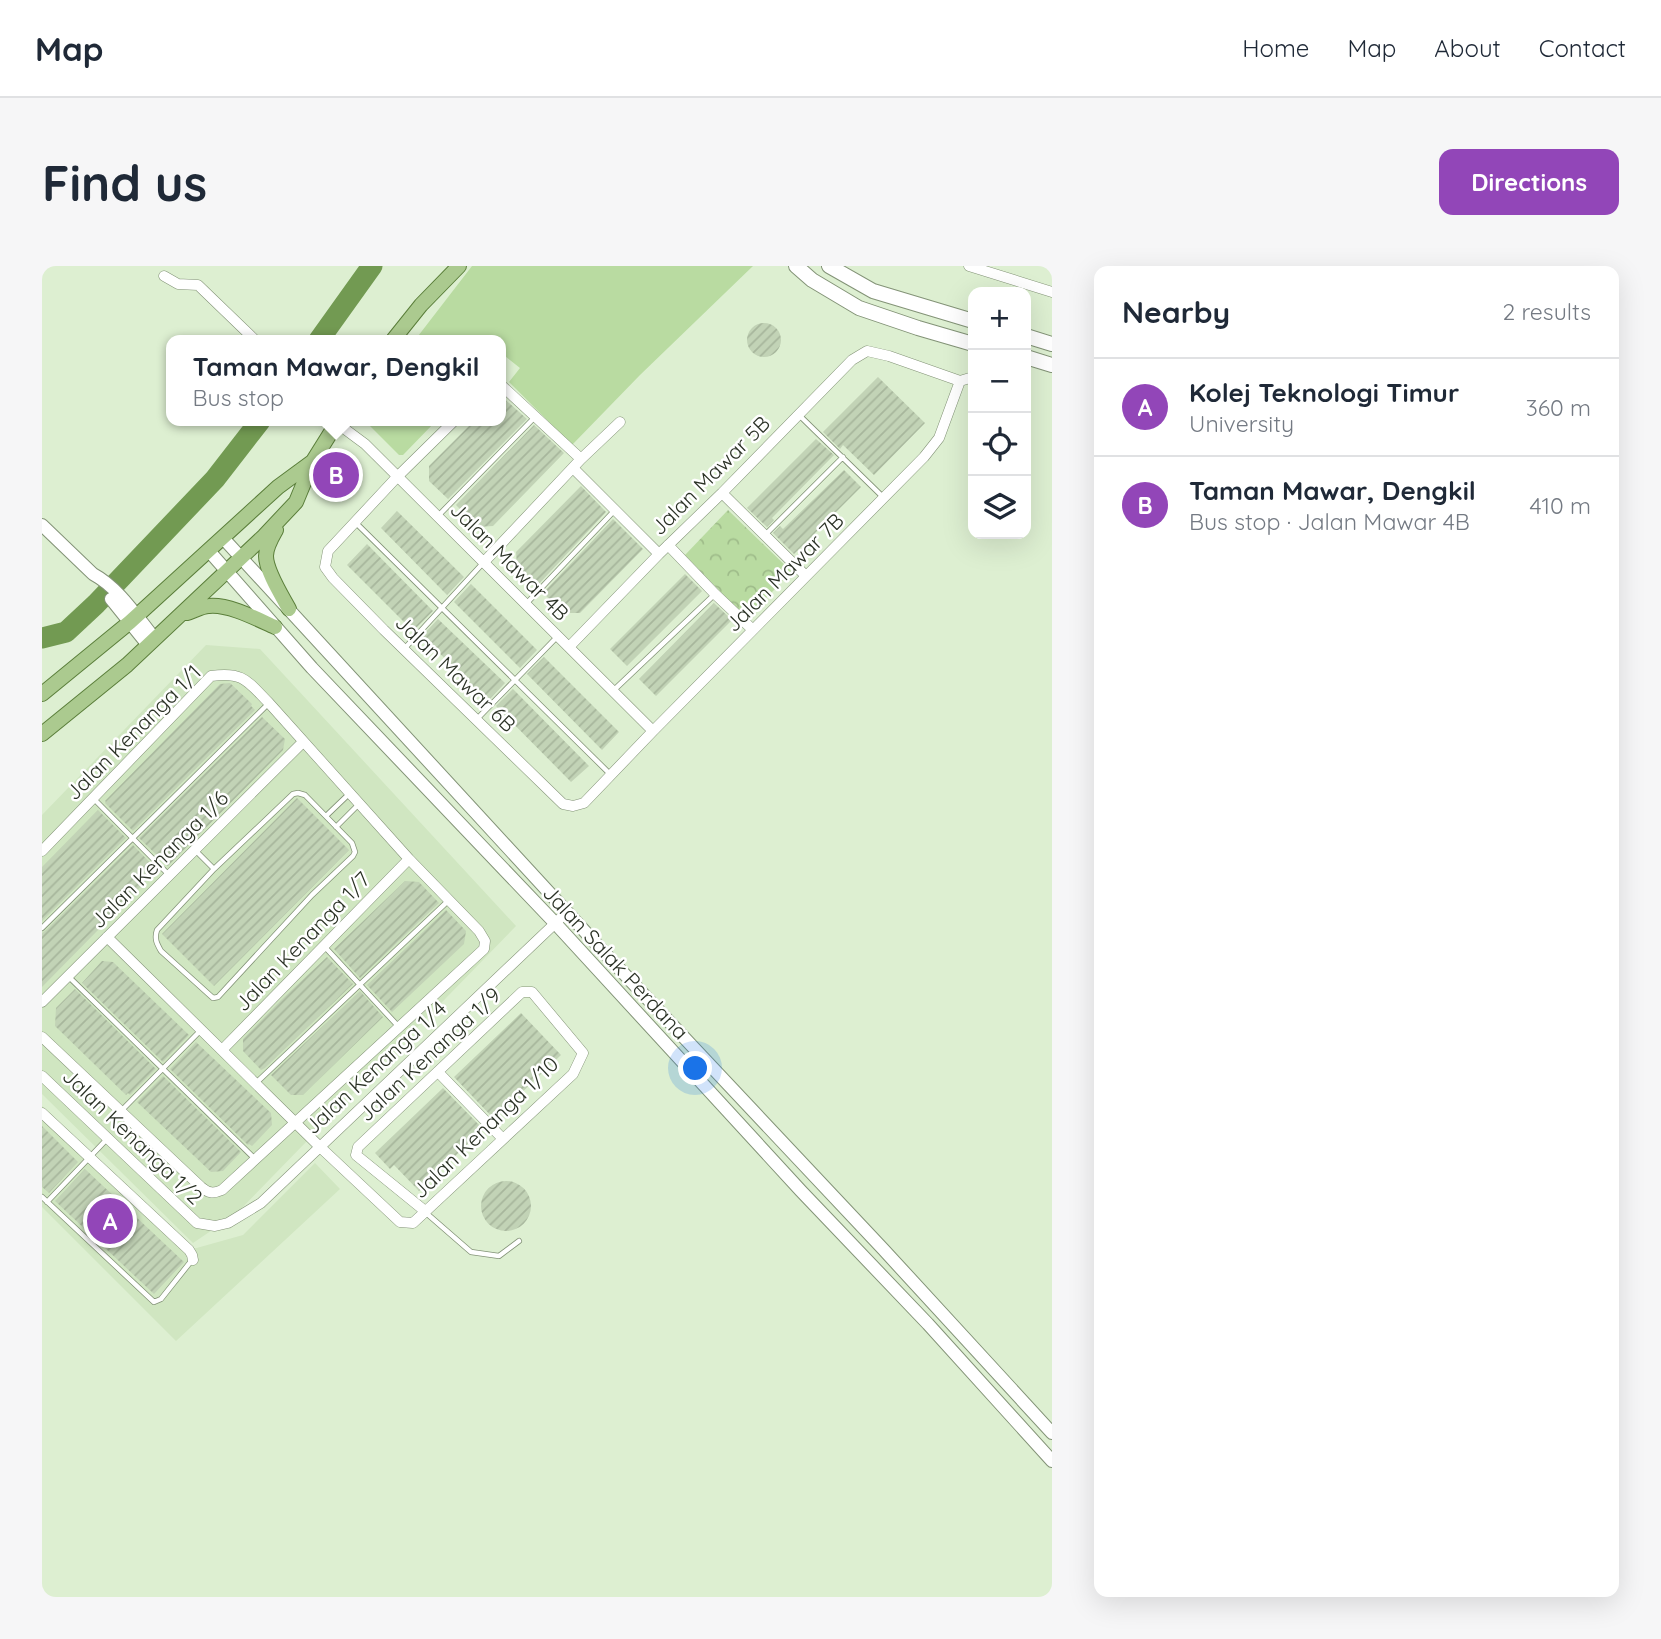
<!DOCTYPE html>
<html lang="en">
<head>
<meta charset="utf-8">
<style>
  body { margin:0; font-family:Quicksand,sans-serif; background:#f6f6f7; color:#1f2937 }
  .controls { position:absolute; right:21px; top:21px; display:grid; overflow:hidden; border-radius:14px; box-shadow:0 7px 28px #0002 }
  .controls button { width:63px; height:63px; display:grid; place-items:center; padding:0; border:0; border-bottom:2px solid #e0e1e3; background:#fff; color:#1f2937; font:35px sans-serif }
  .you { position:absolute; left:654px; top:803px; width:24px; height:24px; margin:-18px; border:5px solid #fff; border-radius:50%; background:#1a73e8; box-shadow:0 0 0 10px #1a73e833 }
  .badge { display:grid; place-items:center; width:46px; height:46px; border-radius:50%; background:#9246b8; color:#fff; font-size:23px; font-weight:700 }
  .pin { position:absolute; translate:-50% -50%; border:4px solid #fff; box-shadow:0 2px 7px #0006 }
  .popup { position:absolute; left:124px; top:69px; width:340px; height:91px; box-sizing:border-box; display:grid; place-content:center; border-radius:14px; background:#fff; filter:drop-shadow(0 2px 5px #0005); font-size:23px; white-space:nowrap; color:#747a83 }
  .popup b { font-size:26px; color:#1f2937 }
  .popup::after { content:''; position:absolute; left:50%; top:100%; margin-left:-14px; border:14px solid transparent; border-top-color:#fff }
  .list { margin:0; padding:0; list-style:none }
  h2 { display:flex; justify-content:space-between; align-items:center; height:91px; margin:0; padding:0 28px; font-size:30px }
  h2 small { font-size:23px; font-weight:400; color:#747a83 }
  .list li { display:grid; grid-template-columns:46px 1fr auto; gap:21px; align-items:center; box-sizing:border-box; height:98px; padding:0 28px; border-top:2px solid #e0e1e3 }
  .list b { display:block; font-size:26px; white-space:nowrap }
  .list p { margin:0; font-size:23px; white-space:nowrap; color:#747a83 }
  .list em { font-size:23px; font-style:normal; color:#747a83 }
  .icon { flex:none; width:38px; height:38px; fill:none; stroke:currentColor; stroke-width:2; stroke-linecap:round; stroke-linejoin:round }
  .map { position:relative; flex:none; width:1010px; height:1331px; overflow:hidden; border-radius:14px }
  header { display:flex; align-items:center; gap:42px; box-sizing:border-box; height:98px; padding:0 35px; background:#fff; border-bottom:2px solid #e0e1e3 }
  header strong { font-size:33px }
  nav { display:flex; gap:38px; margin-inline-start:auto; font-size:24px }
  .intro { display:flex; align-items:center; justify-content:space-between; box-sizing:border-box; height:168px; padding:0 42px }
  h1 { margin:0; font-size:49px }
  .button { padding:18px 32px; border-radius:14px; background:#9246b8; color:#fff; font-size:24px; font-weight:700 }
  main { display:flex; gap:42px; padding:0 42px }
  aside { flex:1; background:#fff; border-radius:14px; box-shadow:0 7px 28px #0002 }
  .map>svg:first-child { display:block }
  .built { fill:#d0e6c1 }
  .green { fill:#b9dba1 }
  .park { fill:url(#park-crowns) }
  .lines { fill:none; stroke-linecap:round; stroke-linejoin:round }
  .river { stroke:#729a52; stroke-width:21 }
  .building { fill:url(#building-hatch) }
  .service-casing { stroke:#839377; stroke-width:6 }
  .minor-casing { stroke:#839377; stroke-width:11 }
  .tertiary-casing { stroke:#839377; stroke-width:14 }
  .secondary-casing { stroke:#839377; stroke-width:16 }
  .primary-casing { stroke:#5a7e3a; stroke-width:16 }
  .service { stroke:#fff; stroke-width:4.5 }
  .minor { stroke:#fff; stroke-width:10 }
  .tertiary { stroke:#fff; stroke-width:12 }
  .secondary { stroke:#fff; stroke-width:14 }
  .primary { stroke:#abca8f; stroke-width:14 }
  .labels { text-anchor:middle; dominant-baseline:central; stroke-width:5; stroke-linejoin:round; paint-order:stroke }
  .street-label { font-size:21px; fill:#2b3226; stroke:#fff }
</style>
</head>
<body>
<header>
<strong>Map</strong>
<nav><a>Home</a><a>Map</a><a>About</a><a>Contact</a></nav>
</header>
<div class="intro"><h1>Find us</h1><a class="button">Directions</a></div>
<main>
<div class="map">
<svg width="1010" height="1331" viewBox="0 0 1010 1331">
  <defs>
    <pattern id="park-crowns" width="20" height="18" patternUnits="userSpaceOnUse" patternTransform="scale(1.75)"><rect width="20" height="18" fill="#b9dba1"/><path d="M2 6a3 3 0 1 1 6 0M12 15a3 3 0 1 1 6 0" fill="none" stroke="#9fbc8a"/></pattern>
    <pattern id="building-hatch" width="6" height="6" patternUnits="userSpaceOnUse" patternTransform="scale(1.75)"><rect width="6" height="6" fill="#c2d3b6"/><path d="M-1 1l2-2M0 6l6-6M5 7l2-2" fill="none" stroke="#a7b69c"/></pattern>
  </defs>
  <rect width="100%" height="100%" fill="#ddefd1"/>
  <path class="built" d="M 164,379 L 218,383 L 474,660 L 194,948 L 151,977 L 0,828 L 0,549 Z
    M 0,840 L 151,983 L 201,969 L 273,897 L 298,923 L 134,1075 L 0,941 Z"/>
  <path class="green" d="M 430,0 L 711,0 L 598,109 L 530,179 L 467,116 L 478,102 L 459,87 L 458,74 L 373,74 Z
    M 327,155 L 394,155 L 361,189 L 357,189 L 326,158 Z"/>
  <path class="park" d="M 686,244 L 750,306 L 704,352 L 643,289 Z"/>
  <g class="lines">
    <path class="river" d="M 277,74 L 330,0
      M 0,372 L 24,366 L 54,338 L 173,213 L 218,155"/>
  </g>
  <path class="building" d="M705 74a17 17 0 1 1 34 0a17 17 0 1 1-34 0Z
    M 836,111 L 883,157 L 832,209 L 801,179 L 798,183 L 781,166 Z
    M 458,129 L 485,153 L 406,233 L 387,215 L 387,200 L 432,155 L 458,155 Z
    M 492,159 L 522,187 L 451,260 L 436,261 L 414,239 Z
    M 774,173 L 792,189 L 730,252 L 732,254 L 725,261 L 705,242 Z
    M 802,204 L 819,221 L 752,288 L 731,267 L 738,260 L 741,263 Z
    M 539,220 L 564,246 L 495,320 L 475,300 L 474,286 Z
    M 355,245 L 422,311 L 405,329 L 339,262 Z
    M 571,253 L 601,283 L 538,347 L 522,347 L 501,327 Z
    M 325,278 L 391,345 L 371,365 L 305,299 Z
    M 643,308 L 660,325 L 585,400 L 568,383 Z
    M 429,318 L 495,384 L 478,402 L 412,336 Z
    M 672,337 L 690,354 L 614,430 L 597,413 Z
    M 396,353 L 463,417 L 446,435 L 380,370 Z
    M 502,391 L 577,466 L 560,484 L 485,408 Z
    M 188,417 L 210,438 L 209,440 L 213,444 L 91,565 L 63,537 L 64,536 L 63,535 L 178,418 Z
    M 471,423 L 547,500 L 529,516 L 454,440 Z
    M 220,451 L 243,473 L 241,484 L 126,600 L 97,572 Z
    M 255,532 L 307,584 L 172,720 L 120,668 Z
    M 56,544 L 84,572 L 0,655 L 0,601 Z
    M 91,579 L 115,604 L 0,721 L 0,667 L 3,665 Z
    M 363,615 L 377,616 L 397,637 L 318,712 L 292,683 Z
    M 404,644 L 424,665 L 422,678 L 350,746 L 325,719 Z
    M 285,691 L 311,718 L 223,802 L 219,804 L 201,785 L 201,773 L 240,733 Z
    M 60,695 L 71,696 L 147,769 L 121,796 L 40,717 Z
    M 33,723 L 114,803 L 88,829 L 86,827 L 84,829 L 13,760 L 14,742 Z
    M 318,725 L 341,751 L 261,829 L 249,829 L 229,809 Z
    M 479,747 L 519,789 L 452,853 L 412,811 Z
    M 154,776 L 229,847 L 230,859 L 210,880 L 207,878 L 206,879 L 128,803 Z
    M 121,810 L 199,886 L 181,905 L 169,906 L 95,836 Z
    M 401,822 L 441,863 L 377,925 L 352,899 L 348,903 L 333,887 Z
    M 0,860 L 36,896 L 7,927 L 0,921 Z
    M 43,903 L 142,996 L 112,1028 L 13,935 Z
    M439 940a25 25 0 1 1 50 0a25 25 0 1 1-50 0Z"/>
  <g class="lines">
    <g class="service-casing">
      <path id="service" d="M 758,150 L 842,232
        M 396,250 L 493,151
        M 314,257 L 569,509
        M 723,269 L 801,191
        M 484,338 L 572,245
        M 363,382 L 442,296
        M 572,424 L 672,329
        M 435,453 L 514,372
        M 256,527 L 263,529 L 310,577 L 313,586 L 311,590 L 270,629 L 176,731 L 171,732 L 119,685 C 115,678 112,673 115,664 L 172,603 L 251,528 Z
        M 52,533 L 127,609
        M 284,550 L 308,527
        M 294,561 L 317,538
        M 154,585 L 172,603
        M 0,662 L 227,437
        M 282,680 L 356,760
        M 27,711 L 214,894
        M 214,817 L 406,635
        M 79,845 L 159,764
        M 0,931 L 112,1036 L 119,1033 L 150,994
        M 5,936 L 65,873
        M 383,946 L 429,986 L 457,990 L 477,975"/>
    </g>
    <g class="minor-casing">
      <path id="minor" d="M 927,0 L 1010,26
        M 122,10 L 136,18 L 156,19 L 213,74
        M 918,115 L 931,111
        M 458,118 L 539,193
        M 292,155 L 323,178 L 611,465
        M 412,155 L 355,211 L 286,285 L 283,301 L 291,312 L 342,364 L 521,538 L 531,540 L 542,537 L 611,465 L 882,191 L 897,172 L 918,115 L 847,90 L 825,85 L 810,94 L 680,227 L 617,288 L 527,381
        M 531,202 L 617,288
        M 680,227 L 764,310
        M 626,279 L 673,328 L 711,364
        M 442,296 L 539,193 L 578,156
        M 0,585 L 169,410 C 202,405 206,416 227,437 L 367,593 L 437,665 L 443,675 L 442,683 L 180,924 C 171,928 166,927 159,921 L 0,771
        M 65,671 L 277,880 L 358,956 L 371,957 L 531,808 L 541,787 L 490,726 L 480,726 L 316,881 L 314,889 L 383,945
        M 0,736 L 261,476
        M 180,784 L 367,593
        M 396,806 L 461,873
        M 0,810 L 155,957 L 173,960 L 186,957 L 219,937 L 525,646
        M 0,847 L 147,984 L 150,989 L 151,994"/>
    </g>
    <g class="tertiary-casing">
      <path id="tertiary" d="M 0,259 L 51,308 C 77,322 95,351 113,373
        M 181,272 L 571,696 L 841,983 L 1010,1167
        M 167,285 L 270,402 L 513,657 L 759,925 L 886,1058 L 1010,1195
        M 69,333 L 106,379"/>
    </g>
    <g class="secondary-casing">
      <path id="secondary" d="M 754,0 L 770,14 L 817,42 L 876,62 L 931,78
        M 787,0 L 831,25 L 931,55
        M 984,70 L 1010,78
        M 984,91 L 1010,99"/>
    </g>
    <g class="primary-casing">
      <path id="primary" d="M 351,74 L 379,39 L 417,0
        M 234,264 C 230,271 224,281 224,290 C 224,305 240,330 247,343
        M 145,347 C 152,345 160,340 167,340 C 187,338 215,353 233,361
        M 0,428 L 88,356 L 236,221 L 270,196
        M 0,468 L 85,399 L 222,270 L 254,236 L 271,195 L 296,155"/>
    </g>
    <use href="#service" class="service"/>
    <use href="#minor" class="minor"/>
    <use href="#tertiary" class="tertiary"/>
    <use href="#secondary" class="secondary"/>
    <use href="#primary" class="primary"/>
  </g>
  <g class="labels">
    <g class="street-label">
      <text transform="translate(668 209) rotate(-45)">Jalan Mawar 5B</text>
      <text transform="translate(468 295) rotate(45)">Jalan Mawar 4B</text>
      <text transform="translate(742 306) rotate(-45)">Jalan Mawar 7B</text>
      <text transform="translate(414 407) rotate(44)">Jalan Mawar 6B</text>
      <text transform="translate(91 466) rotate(-45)">Jalan Kenanga 1/1</text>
      <text transform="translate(117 593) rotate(-45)">Jalan Kenanga 1/6</text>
      <text transform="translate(260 675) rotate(-46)">Jalan Kenanga 1/7</text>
      <text transform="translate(574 696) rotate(47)">Jalan Salak Perdana</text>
      <text transform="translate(387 788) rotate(-43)">Jalan Kenanga 1/9</text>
      <text transform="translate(333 801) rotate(-43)">Jalan Kenanga 1/4</text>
      <text transform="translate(443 861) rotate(-44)">Jalan Kenanga 1/10</text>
      <text transform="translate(91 870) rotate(44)">Jalan Kenanga 1/2</text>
    </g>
  </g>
</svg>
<div class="controls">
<button>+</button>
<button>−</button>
<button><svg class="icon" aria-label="locate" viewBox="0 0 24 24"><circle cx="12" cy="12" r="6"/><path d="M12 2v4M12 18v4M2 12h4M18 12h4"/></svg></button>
<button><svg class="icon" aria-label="layers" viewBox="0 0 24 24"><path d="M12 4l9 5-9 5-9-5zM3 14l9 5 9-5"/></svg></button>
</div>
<div class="you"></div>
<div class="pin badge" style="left:68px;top:955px">A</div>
<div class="pin badge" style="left:294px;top:209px">B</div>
<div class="popup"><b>Taman Mawar, Dengkil</b>Bus stop</div>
</div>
<aside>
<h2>Nearby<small>2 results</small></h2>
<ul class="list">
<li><span class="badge">A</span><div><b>Kolej Teknologi Timur</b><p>University</p></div><em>360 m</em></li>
<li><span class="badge">B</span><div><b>Taman Mawar, Dengkil</b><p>Bus stop · Jalan Mawar 4B</p></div><em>410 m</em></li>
</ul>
</aside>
</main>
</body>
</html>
